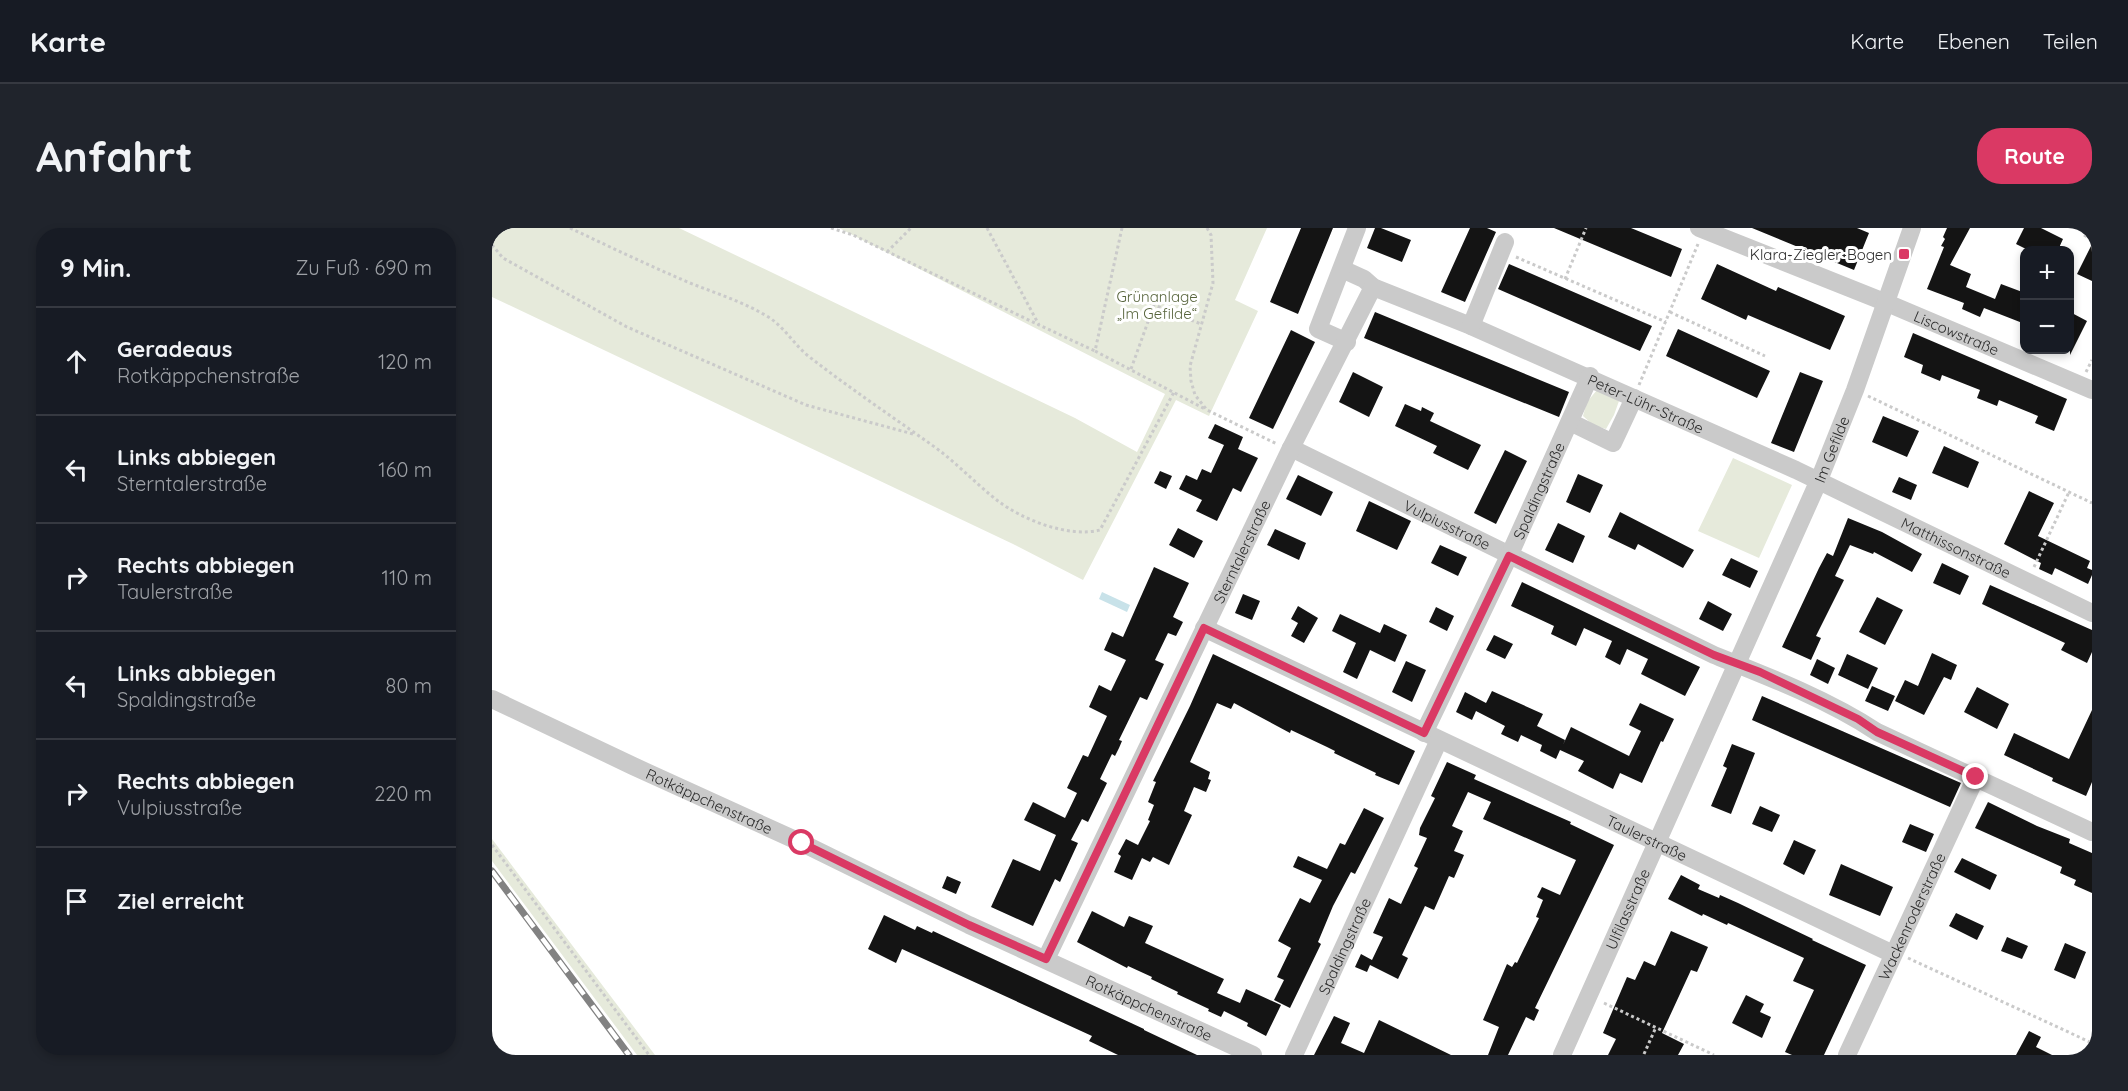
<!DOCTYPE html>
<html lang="de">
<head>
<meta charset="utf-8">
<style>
  body { margin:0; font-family:Quicksand,sans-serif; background:#20242c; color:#f1f3f6 }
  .controls { position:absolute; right:18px; top:18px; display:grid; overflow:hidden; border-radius:12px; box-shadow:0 3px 9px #0003 }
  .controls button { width:54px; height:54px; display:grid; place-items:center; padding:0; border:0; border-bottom:2px solid #363941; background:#171b24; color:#f1f3f6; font:30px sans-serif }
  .stop { position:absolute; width:18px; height:18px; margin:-14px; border:4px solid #da3964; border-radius:50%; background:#fff }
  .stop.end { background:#da3964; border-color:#fff; box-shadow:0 2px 6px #0008 }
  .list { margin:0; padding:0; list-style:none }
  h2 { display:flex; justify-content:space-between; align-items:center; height:78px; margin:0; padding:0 24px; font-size:26px }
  h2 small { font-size:20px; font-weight:400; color:#9ea1a6 }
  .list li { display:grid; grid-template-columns:39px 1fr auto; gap:18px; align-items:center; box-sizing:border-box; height:108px; padding:0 24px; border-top:2px solid #363941 }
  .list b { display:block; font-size:22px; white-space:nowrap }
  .list p { margin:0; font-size:20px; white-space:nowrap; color:#9ea1a6 }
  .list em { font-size:20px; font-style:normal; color:#9ea1a6 }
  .icon { flex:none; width:33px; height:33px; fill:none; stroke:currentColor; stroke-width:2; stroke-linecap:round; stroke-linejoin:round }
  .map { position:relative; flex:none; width:1600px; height:827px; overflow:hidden; border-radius:24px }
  header { display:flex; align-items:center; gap:36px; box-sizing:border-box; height:84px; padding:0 30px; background:#171b24; border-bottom:2px solid #363941 }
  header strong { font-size:28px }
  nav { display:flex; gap:33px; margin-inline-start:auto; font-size:21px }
  .intro { display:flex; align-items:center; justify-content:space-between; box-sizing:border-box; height:144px; padding:0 36px }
  h1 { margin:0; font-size:42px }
  .button { padding:15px 27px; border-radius:24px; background:#da3964; color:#fff; font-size:21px; font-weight:700 }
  main { display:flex; gap:36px; padding:0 36px }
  aside { flex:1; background:#171b24; border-radius:24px; box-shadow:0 3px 9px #0003 }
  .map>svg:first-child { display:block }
  .green { fill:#e6eadb }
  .water { fill:#c8e2e9 }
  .building { fill:#141414 }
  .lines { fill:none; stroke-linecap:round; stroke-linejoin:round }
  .path { stroke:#cacaca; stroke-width:3; stroke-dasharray:3 3; stroke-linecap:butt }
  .minor { stroke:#cacaca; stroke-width:18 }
  .rail-casing { stroke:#828282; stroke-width:7 }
  .rail { stroke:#fff; stroke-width:4.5; stroke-dasharray:14; stroke-linecap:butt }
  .route { stroke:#da3964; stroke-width:8 }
  .poi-dot { fill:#da3964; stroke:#fff; stroke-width:2 }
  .labels { text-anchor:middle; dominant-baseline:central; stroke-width:6; stroke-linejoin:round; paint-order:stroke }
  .poi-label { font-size:15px; fill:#2d2d2d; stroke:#fff; text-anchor:end }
  .park-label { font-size:15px; fill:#58653d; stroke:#fff }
  .street-label { font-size:15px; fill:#2d2d2d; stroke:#fff }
</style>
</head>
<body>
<header>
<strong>Karte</strong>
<nav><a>Karte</a><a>Ebenen</a><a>Teilen</a></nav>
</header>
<div class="intro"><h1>Anfahrt</h1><a class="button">Route</a></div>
<main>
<aside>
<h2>9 Min.<small>Zu Fuß · 690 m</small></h2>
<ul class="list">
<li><svg class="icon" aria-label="ahead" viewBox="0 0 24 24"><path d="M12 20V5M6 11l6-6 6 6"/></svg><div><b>Geradeaus</b><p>Rotkäppchenstraße</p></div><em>120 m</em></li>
<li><svg class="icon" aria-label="left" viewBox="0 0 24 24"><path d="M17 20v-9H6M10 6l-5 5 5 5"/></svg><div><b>Links abbiegen</b><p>Sterntalerstraße</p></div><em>160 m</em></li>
<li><svg class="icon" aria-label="right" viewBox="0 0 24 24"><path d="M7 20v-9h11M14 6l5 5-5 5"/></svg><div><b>Rechts abbiegen</b><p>Taulerstraße</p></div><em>110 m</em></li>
<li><svg class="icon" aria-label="left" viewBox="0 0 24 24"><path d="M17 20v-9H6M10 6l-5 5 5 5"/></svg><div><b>Links abbiegen</b><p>Spaldingstraße</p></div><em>80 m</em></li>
<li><svg class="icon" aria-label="right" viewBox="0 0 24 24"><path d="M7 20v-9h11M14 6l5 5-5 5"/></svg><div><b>Rechts abbiegen</b><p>Vulpiusstraße</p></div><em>220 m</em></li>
<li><svg class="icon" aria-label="arrive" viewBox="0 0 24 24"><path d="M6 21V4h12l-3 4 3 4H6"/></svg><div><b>Ziel erreicht</b></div></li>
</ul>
</aside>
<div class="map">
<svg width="1600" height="827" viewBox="0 0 1600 827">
  <rect width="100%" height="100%" fill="#fff"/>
  <path class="green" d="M 0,0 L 187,0 L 583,190 L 645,224 L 673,166 L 347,0 L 775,0 L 743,72 L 766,83 L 717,188 L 684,172 L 591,352 L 521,316 L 0,69 Z
    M 1105,162 L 1127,173 L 1122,187 L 1114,201 L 1101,197 L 1091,188 L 1095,174 Z
    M 1241,230 L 1300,257 L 1267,330 L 1206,303 Z
    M 0,611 L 163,827 L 145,827 L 0,633 Z"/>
  <path class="water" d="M 610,364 L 638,377 L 635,384 L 607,371 Z"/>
  <path class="building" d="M 809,0 L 841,0 L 806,86 L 778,74 Z
    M 883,0 L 889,0 L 919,12 L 910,34 L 875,20 Z
    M 978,0 L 995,0 L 1004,4 L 973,74 L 949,64 Z
    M 1062,0 L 1139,0 L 1190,21 L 1179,49 Z
    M 1260,0 L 1365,0 L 1377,5 L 1362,42 Z
    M 1455,0 L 1478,0 L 1458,37 L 1479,46 L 1474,59 L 1503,71 L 1509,56 L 1533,65 L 1533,96 L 1492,80 L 1488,89 L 1470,81 L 1472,75 L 1435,61 L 1452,19 L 1449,18 L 1453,11 L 1451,9 Z
    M 1532,0 L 1549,0 L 1571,11 L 1566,22 L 1536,22 L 1524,16 Z
    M 1600,16 L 1600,53 L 1585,46 Z
    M 1017,36 L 1160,98 L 1148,123 L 1006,61 Z
    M 1225,36 L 1284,63 L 1286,59 L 1353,88 L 1338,122 L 1256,87 L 1254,92 L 1209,71 Z
    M 883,84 L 1077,164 L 1067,189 L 872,110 Z
    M 1578,84 L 1595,93 L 1578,127 Z
    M 1186,101 L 1278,143 L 1265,170 L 1174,128 Z
    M 799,102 L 823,114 L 781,201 L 757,190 Z
    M 1421,105 L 1575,171 L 1562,203 L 1543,195 L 1546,188 L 1507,172 L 1505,178 L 1485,170 L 1488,162 L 1450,147 L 1448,153 L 1429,145 L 1431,137 L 1412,129 Z
    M 861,144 L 891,159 L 877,189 L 847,174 Z
    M 1308,144 L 1331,153 L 1302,224 L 1279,215 Z
    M 913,176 L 929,183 L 930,179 L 942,185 L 938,193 L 989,217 L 976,242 L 941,225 L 945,218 L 903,198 Z
    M 1391,188 L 1427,203 L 1415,229 L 1380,214 Z
    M 723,196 L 751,209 L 746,221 L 766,230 L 749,264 L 741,260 L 725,293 L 704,283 L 710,272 L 687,261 L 694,247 L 705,252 L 710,241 L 719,245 L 732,217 L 716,210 Z
    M 1452,218 L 1487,234 L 1476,260 L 1440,245 Z
    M 1013,222 L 1035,233 L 1004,296 L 982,285 Z
    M 668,243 L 680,248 L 674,261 L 662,255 Z
    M 1086,246 L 1111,257 L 1098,285 L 1074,274 Z
    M 806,247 L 841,264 L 829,288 L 794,271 Z
    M 1407,249 L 1425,257 L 1419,272 L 1400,264 Z
    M 1537,263 L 1562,275 L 1546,308 L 1598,333 L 1595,340 L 1600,342 L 1600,347 L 1596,356 L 1563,340 L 1560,347 L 1547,341 L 1549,335 L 1512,316 Z
    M 877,273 L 919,293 L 905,322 L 864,303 Z
    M 1128,284 L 1202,322 L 1191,340 L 1146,316 L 1143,322 L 1116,309 Z
    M 1356,290 L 1390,304 L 1430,326 L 1420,344 L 1382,324 L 1381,326 L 1358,317 L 1343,348 L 1352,352 L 1324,408 L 1329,410 L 1319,432 L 1290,419 L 1327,340 L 1335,325 L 1341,328 Z
    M 1066,295 L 1093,308 L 1081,335 L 1053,322 Z
    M 686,300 L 711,313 L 702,330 L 677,317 Z
    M 783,301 L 814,315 L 807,332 L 775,317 Z
    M 948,317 L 975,329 L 966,348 L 939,335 Z
    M 1239,330 L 1266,343 L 1258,360 L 1230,347 Z
    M 1450,335 L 1477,348 L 1468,367 L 1441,355 Z
    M 662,339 L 697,355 L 681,389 L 691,394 L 684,408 L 676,405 L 663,432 L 672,436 L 655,472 L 648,469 L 627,512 L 630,513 L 627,520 L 623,528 L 620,526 L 608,551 L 615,555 L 596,594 L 590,591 L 579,612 L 586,615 L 568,654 L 563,651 L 541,698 L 499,679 L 521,631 L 548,643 L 564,607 L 532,592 L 541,574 L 573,590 L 585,565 L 575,560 L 591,527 L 596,529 L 615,488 L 597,479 L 607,457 L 619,463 L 634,432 L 612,422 L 620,404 L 631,409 Z
    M 1030,354 L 1208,439 L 1193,468 L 1149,446 L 1156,431 L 1135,421 L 1128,437 L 1113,429 L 1120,413 L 1092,400 L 1084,418 L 1059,406 L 1062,398 L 1019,378 Z
    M 1498,357 L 1600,402 L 1600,424 L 1595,435 L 1569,422 L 1573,415 L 1490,376 Z
    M 751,366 L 768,373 L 760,392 L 743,385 Z
    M 1385,369 L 1411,382 L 1393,417 L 1367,404 Z
    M 1216,373 L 1240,386 L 1231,403 L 1207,391 Z
    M 806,378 L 826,390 L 812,415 L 799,408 L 806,395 L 799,391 Z
    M 944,379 L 962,388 L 955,403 L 937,394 Z
    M 848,386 L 888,405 L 892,396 L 915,407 L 903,434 L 878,422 L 865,451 L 851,444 L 864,415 L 840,403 Z
    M 1002,407 L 1021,416 L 1013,431 L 994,422 Z
    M 1440,425 L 1465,437 L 1459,452 L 1452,449 L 1432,487 L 1403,473 L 1413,452 L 1426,458 Z
    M 721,426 L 923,523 L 907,557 L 883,547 L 884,545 L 842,525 L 843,523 L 835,519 L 799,502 L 798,505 L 742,475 L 739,481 L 725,475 L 698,534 L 718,544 L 716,551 L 719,552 L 714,564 L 702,559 L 692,583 L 700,587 L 677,637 L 661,629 L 658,634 L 650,630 L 640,652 L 622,644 L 629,628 L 626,626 L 634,611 L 646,617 L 658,593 L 656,592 L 662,577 L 656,574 L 664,554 L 661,553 L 698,478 Z
    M 1355,426 L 1386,440 L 1376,461 L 1346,447 Z
    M 1325,431 L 1343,440 L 1336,456 L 1318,447 Z
    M 914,433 L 934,442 L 920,474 L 900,464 Z
    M 1380,458 L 1403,468 L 1396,483 L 1373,473 Z
    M 1485,459 L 1517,476 L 1505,501 L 1472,484 Z
    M 1000,463 L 1051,486 L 1045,498 L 1073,512 L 1071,517 L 1079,499 L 1137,528 L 1149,503 L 1137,497 L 1148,475 L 1182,491 L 1171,514 L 1169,513 L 1150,555 L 1128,545 L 1121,561 L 1086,543 L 1092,533 L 1068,522 L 1064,531 L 1048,523 L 1050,517 L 1029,507 L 1026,514 L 1009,506 L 1013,498 L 984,483 L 980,492 L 964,484 L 973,464 L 994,475 Z
    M 1270,468 L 1469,555 L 1458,579 L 1260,492 Z
    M 1600,482 L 1600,554 L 1594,568 L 1560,553 L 1561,550 L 1512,527 L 1522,505 L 1577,531 Z
    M 1240,516 L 1263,525 L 1239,586 L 1219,578 L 1235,540 L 1231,538 Z
    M 955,534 L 984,547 L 982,551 L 1070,590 L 1079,594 L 1078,596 L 1122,617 L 1043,780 L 1047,782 L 1042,793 L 1034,789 L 1016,827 L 996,827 L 1007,799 L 991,792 L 1015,736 L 1020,739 L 1023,734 L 1025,735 L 1047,690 L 1044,689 L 1051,672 L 1045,669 L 1050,659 L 1068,667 L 1084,632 L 991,591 L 999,574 L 976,564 L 960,598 L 971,603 L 962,623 L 972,627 L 962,650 L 957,648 L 942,682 L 933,678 L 910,727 L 916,730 L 906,751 L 878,737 L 875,744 L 863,739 L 869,726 L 880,732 L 891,709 L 881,705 L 897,670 L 909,676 L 926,640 L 922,638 L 935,610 L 927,607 L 928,600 L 943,570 L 939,568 Z
    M 1496,574 L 1545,598 L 1578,611 L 1577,615 L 1600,625 L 1600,665 L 1582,657 L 1584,652 L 1568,645 L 1570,639 L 1483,600 Z
    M 1268,578 L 1288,587 L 1280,604 L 1260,596 Z
    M 872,580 L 892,590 L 863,646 L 859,644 L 841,678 L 826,714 L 829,716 L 798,780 L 782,772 L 792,752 L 785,749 L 799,720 L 786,713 L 808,670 L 818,675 L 830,652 L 801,639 L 806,628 L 835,641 L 848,615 L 853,617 Z
    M 1418,596 L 1442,606 L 1434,624 L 1410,614 Z
    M 1302,612 L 1324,622 L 1312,647 L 1291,636 Z
    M 1470,630 L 1505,647 L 1498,662 L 1462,644 Z
    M 1349,636 L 1401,659 L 1388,688 L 1337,667 Z
    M 1189,647 L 1208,657 L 1206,661 L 1227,670 L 1228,667 L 1246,675 L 1321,711 L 1320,712 L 1374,737 L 1332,827 L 1300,827 L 1293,824 L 1322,762 L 1301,753 L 1312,730 L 1236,695 L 1235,697 L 1211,686 L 1210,688 L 1176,671 Z
    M 455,648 L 469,654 L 464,666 L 450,660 Z
    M 600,683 L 632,699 L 637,688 L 661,698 L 653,715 L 732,751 L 725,765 L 748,775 L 754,761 L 789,777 L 774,808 L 755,798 L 756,795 L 732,783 L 729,789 L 716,783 L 717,781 L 685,766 L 686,764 L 659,751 L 660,749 L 636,738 L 635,740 L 585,714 Z
    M 1464,685 L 1492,698 L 1485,712 L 1457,698 Z
    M 392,687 L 423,702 L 425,698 L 440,705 L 441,703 L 652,801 L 652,802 L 705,827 L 626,827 L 597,813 L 600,808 L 410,721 L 404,735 L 376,721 Z
    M 1179,703 L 1216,719 L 1205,744 L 1199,742 L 1170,805 L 1192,816 L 1186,827 L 1116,827 L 1124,811 L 1111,805 L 1135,749 L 1143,752 L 1152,733 L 1163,738 Z
    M 1515,709 L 1536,718 L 1530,731 L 1509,723 Z
    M 1573,715 L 1594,724 L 1583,751 L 1562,742 Z
    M 1254,767 L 1272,776 L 1268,784 L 1279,789 L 1270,810 L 1240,795 Z
    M 842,788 L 858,795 L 849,815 L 872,825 L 887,792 L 959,827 L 822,827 Z
    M 1537,803 L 1549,809 L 1544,819 L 1560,827 L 1524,827 Z"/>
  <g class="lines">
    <path class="path" d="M 78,0 C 118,19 158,38 198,55 C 223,65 249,73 273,87 C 291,97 300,114 315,127 C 357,160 401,189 444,220 C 466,236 484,256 506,273 C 531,292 577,310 608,302 L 682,164
      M 339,0 L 361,7 L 547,97
      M 495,0 L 547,97 L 603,123
      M 630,0 L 603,123 L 713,181
      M 715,0 L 719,7 L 721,55 L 698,138 L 699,153 L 703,167 L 715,182 L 785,216
      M 1592,7 L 1600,12
      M 0,17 L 11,30 L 135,99 L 314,177 L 421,206
      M 395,24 L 419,0
      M 1024,29 L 1174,94
      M 1073,51 L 1094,0
      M 1178,84 L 1273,128
      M 639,141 L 662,77 L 709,96
      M 1594,144 L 1600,132
      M 1147,157 L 1206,16
      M 1376,168 L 1600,275
      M 1542,339 L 1577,264
      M 0,617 L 157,827
      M 1416,730 L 1600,815
      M 1112,775 L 1222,827
      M 1152,826 L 1164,799"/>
    <g class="minor">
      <path id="s1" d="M 1207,0 L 1395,75 L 1600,162"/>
      <path id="s2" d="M 850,41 L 872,51 L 881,59 L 979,98 L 1304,242 L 1600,385"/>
      <path d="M 979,98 L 1013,14"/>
      <path d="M 855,114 L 826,101 L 865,0"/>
      <path d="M 1078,194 L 1121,215 L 1142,170"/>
      <path id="s3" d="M 799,220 L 1222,427 C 1275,448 1337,472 1385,504 L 1600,604"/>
      <path id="s4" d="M 712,400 L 1401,726"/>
      <path id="s5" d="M 0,471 L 141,538 L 310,615 L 477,697 L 761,827"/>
      <path id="s6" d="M 932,505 L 1017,328 L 1098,148"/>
      <path id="s7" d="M 554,731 L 799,220 L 881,59"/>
      <path id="s8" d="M 802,827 L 947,512"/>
      <path id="s9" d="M 1070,827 L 1327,252 L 1363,162 L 1420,0"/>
      <path id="s10" d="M 1355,827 L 1484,549"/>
    </g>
    <g class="rail-casing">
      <path id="rail" d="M 0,643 L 137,827"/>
    </g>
    <use href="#rail" class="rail"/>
  </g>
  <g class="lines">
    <path class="route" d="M 310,615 L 477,697 L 554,731 L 712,400 L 932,505 L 1017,328 L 1222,427 L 1268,444 L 1366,491 L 1385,504 L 1484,549"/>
  </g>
  <rect class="poi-dot" x="1406" y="20" width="12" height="12" rx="3"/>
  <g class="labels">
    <g class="poi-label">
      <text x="1400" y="26">Klara-Ziegler-Bogen</text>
    </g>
    <g class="park-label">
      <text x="665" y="68">Grünanlage<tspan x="665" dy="17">„Im Gefilde“</tspan></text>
    </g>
    <g class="street-label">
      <text stroke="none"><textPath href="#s1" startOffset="278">Liscowstraße</textPath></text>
      <text stroke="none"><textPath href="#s2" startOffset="333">Peter-Lühr-Straße</textPath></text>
      <text stroke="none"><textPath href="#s9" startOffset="663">Im Gefilde</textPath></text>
      <text stroke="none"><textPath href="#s6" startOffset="268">Spaldingstraße</textPath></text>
      <text stroke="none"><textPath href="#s3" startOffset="174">Vulpiusstraße</textPath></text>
      <text stroke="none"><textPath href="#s2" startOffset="675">Matthissonstraße</textPath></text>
      <text stroke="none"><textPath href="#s7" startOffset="452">Sterntalerstraße</textPath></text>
      <text stroke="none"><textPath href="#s5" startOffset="240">Rotkäppchenstraße</textPath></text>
      <text stroke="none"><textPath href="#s4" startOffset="490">Taulerstraße</textPath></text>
      <text stroke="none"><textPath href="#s9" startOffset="160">Ulfilasstraße</textPath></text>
      <text stroke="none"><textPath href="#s10" startOffset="153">Wackenroderstraße</textPath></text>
      <text stroke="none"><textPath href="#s8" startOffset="120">Spaldingstraße</textPath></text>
      <text stroke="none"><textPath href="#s5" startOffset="726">Rotkäppchenstraße</textPath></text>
    </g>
  </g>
</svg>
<div class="controls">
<button>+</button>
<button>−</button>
</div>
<div class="stop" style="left:310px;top:615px"></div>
<div class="stop end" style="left:1484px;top:549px"></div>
</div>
</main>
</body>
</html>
